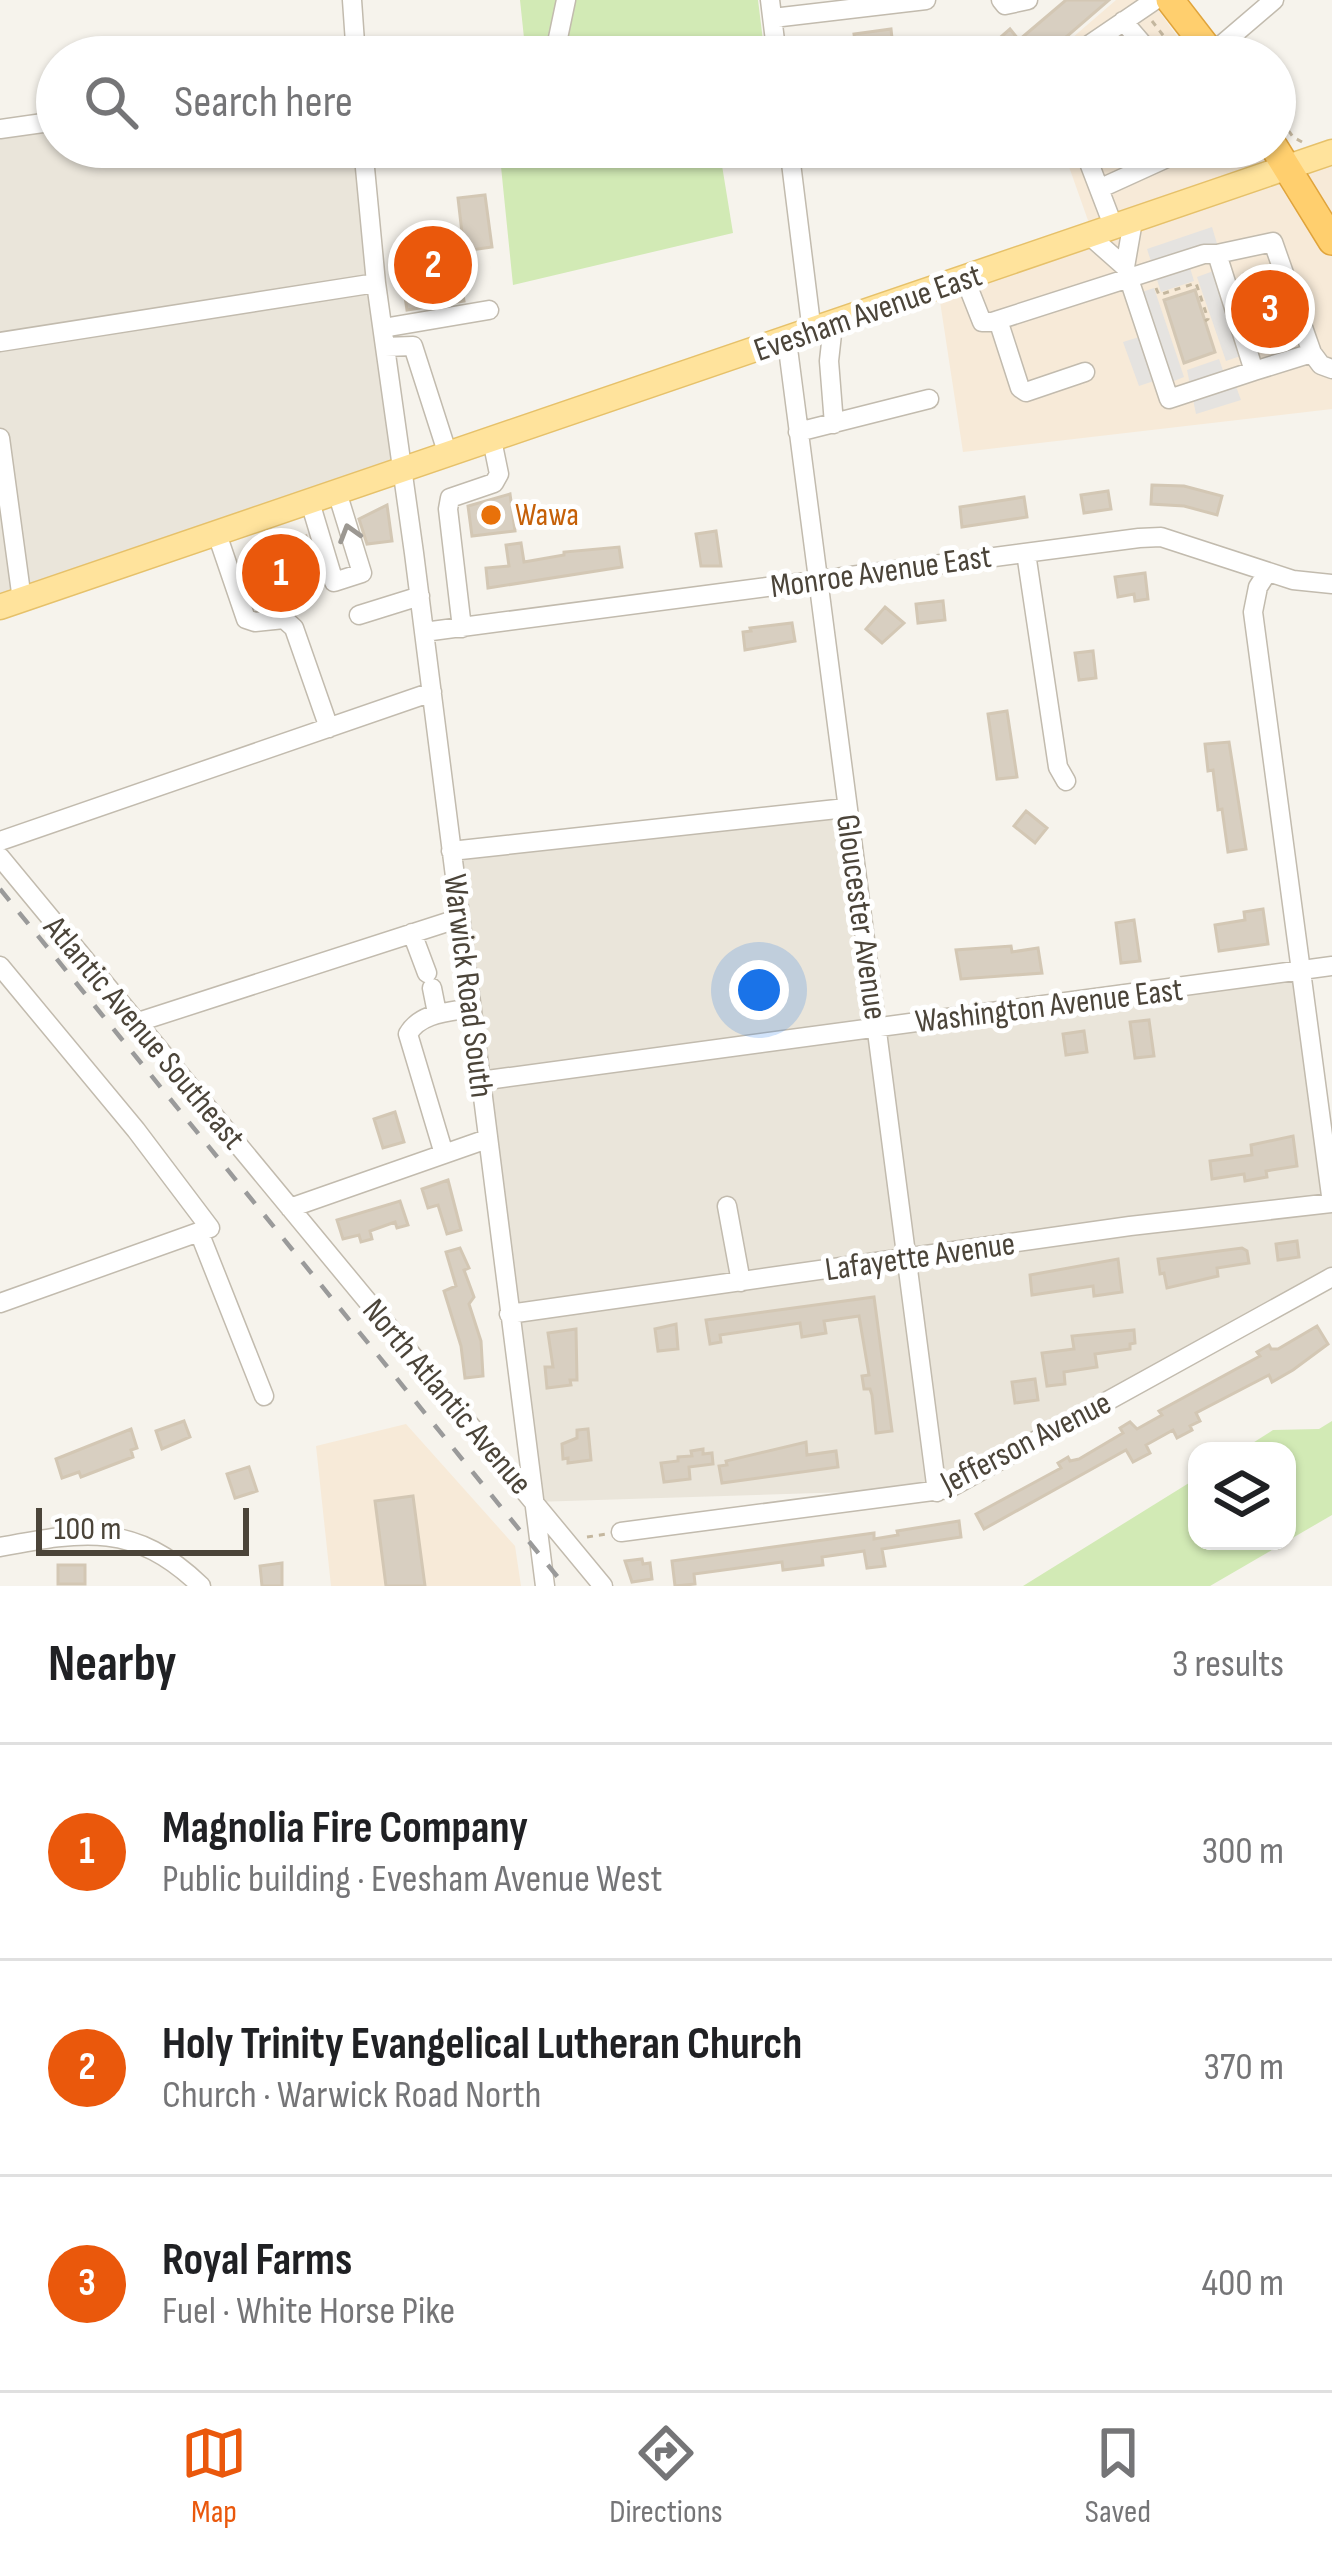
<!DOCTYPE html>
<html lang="en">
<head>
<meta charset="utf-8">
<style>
  body { margin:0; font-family:"Sofia Sans Condensed",sans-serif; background:#f6f6f6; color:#202124 }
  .controls { position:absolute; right:36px; bottom:36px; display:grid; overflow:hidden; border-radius:24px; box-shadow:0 3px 9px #0004 }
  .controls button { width:108px; height:108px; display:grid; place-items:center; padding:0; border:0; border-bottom:3px solid #e0e0e0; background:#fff; color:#202124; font:60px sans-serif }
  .scale { position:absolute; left:36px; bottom:30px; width:213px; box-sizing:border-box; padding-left:12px; border:6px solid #4b4439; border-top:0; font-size:33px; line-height:42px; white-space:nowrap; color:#4b4439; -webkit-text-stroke:9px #fff; paint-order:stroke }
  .you { position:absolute; left:759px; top:990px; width:42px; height:42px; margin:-30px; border:9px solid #fff; border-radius:50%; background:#1a73e8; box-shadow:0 0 0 18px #1a73e833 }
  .badge { display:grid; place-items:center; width:78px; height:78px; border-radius:50%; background:#ea580c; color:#fff; font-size:39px; font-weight:700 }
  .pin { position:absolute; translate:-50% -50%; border:6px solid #fff; box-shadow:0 3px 12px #0006 }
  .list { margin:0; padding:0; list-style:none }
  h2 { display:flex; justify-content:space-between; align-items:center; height:156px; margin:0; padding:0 48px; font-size:51px }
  h2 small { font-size:39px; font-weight:400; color:#757577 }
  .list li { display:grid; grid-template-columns:78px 1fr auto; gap:36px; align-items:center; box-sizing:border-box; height:216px; padding:0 48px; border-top:3px solid #e0e0e0 }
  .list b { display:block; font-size:45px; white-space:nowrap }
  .list p { margin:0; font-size:39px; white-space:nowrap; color:#757577 }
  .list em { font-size:39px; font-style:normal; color:#757577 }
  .icon { flex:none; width:66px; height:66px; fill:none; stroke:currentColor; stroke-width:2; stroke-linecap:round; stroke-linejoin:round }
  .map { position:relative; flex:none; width:1332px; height:1586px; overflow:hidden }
  .search { position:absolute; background:#fff; box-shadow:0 3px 9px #0004; left:36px; right:36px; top:36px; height:132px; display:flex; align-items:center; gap:30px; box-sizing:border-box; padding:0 42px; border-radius:66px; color:#757577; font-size:45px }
  .sheet { height:804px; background:#fff }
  nav { display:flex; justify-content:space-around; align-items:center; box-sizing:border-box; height:168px; border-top:3px solid #e0e0e0; background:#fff; font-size:33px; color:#757577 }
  nav a { display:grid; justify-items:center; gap:6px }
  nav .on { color:#ea580c }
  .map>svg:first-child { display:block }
  .residential { fill:#eae5da }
  .commercial { fill:#f7ead8 }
  .green { fill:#d2eab5 }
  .parking { fill:#e5e3e0 }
  .building { fill:#d8cfc1; stroke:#d3c7b4; stroke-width:3 }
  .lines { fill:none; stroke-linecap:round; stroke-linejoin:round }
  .minor-casing { stroke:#c2bbae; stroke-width:21 }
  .major-casing { stroke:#e6c16a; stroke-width:27 }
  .highway-casing { stroke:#e0a43c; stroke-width:30 }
  .path { stroke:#c4b79f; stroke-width:3; stroke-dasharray:6 6; stroke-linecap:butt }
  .minor { stroke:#fff; stroke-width:18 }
  .major { stroke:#ffe39c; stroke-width:24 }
  .highway { stroke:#ffcf6e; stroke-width:27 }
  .rail { stroke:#9a9a9a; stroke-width:4.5; stroke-dasharray:15 15; stroke-linecap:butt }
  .oneway { stroke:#9c9892 }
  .food-dot { fill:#e8710a; stroke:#fff; stroke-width:4.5 }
  .labels { text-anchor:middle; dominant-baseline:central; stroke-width:10; stroke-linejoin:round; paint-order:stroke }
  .street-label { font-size:33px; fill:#4b4439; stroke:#fff }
  .food-label { font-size:33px; fill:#c56008; stroke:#fff; text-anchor:start }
</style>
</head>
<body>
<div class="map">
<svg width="1332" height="1586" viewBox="0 0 1332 1586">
  <rect width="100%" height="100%" fill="#f6f3ec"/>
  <path class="residential" d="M 57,121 L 57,147 L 366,147 L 402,470 L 0,607 L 0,129 Z
    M 846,808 L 876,1028 L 1301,970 L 1332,1210 L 1332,1278 L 948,1489 L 534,1502 L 451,851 Z"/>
  <path class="commercial" d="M 1116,0 L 1151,0 L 1192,57 L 1050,57 Z
    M 1062,147 L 1256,147 L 1281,181 L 1332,164 L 1332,409 L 963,452 L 939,295 L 1096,243 Z
    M 406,1424 L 515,1546 L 521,1586 L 331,1586 L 316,1446 Z"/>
  <path class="green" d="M 520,0 L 758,0 L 765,57 L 526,57 Z
    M 499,147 L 719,147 L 733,233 L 513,285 Z
    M 1332,1421 L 1332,1515 L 1210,1586 L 1023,1586 L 1197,1478 L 1197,1541 L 1287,1541 L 1287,1451 L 1240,1451 L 1273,1430 L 1319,1429 Z"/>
  <path class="parking" d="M 1212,227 L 1218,247 L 1187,258 L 1194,281 L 1161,292 L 1147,249 Z
    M 1219,269 L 1246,354 L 1226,361 L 1197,277 Z
    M 1154,288 L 1184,377 L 1169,383 L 1166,377 L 1139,386 L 1123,342 L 1149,334 L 1136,294 Z
    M 1219,359 L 1227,382 L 1234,381 L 1241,400 L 1196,414 L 1187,370 Z"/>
  <path class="building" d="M 1066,0 L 1109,0 L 1043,57 L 978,57 L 1010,29 L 1019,40 Z
    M 891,29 L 894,57 L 857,57 L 854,34 Z
    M 485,195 L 492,247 L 464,251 L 466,268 L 459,269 L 464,301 L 407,310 L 400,263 L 412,262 L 412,257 L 448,253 L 446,235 L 462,233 L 458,198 Z
    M 1267,266 L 1295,344 L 1270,352 L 1244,274 Z
    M 1195,290 L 1215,352 L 1184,363 L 1164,300 Z
    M 1152,485 L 1184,486 L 1222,496 L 1217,515 L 1184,506 L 1151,504 Z
    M 1108,491 L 1111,509 L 1084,513 L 1081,495 Z
    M 510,494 L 515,531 L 472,536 L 468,506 Z
    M 1024,497 L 1027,517 L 962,527 L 960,507 Z
    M 387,505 L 392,541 L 367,544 L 359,519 Z
    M 716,531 L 721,566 L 701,566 L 696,534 Z
    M 306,536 L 321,586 L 277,602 L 274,593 L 263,597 L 261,591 L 252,594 L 240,560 Z
    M 521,543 L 524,562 L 564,555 L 564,552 L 619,547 L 622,567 L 488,588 L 486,568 L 509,566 L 506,545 Z
    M 1145,573 L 1148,599 L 1135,601 L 1134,594 L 1118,597 L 1115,577 Z
    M 943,601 L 945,620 L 918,623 L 916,604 Z
    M 885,607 L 904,623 L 882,643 L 866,629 Z
    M 792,623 L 795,641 L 745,650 L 743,632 L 751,631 L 750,628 Z
    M 1093,651 L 1096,678 L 1079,680 L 1075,653 Z
    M 1007,711 L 1017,777 L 997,779 L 988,714 Z
    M 1229,742 L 1246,849 L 1228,852 L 1222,809 L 1218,810 L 1213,770 L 1208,771 L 1205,744 Z
    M 1026,811 L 1047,828 L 1035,843 L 1014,826 Z
    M 1263,909 L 1268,944 L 1219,951 L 1215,925 L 1245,920 L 1244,912 Z
    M 1134,920 L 1140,961 L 1121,963 L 1116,923 Z
    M 1011,946 L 1012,952 L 1038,948 L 1042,973 L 961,979 L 956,950 Z
    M 1149,1020 L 1154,1056 L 1135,1058 L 1130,1022 Z
    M 1084,1031 L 1087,1052 L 1066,1055 L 1063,1034 Z
    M 395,1112 L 404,1142 L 383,1148 L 374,1119 Z
    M 1293,1136 L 1297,1166 L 1266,1171 L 1267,1177 L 1245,1181 L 1244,1174 L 1212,1179 L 1210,1161 L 1252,1155 L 1251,1145 Z
    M 448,1180 L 461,1230 L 447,1234 L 438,1205 L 428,1208 L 422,1189 Z
    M 400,1201 L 408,1225 L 397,1228 L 395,1222 L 370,1231 L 372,1239 L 361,1242 L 359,1235 L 343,1239 L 337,1220 Z
    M 1297,1241 L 1299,1257 L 1278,1260 L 1276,1244 Z
    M 460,1248 L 469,1268 L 464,1270 L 474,1297 L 469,1304 L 481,1341 L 483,1376 L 465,1378 L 461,1346 L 444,1291 L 456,1286 L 446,1252 Z
    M 1242,1248 L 1247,1251 L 1249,1263 L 1217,1268 L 1218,1276 L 1167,1288 L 1164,1273 L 1160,1274 L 1158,1259 Z
    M 1118,1259 L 1122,1292 L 1094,1296 L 1093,1286 L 1032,1295 L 1030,1275 Z
    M 874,1297 L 892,1431 L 876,1433 L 872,1395 L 870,1389 L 864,1389 L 862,1376 L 869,1375 L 859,1316 L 824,1321 L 826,1333 L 802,1337 L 800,1323 L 720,1335 L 721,1342 L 710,1344 L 706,1320 Z
    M 676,1324 L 678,1349 L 658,1351 L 655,1329 Z
    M 1317,1326 L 1328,1344 L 1293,1370 L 1272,1382 L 1269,1375 L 1196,1413 L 1200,1421 L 1190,1426 L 1192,1430 L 1177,1438 L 1173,1430 L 1146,1445 L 1150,1453 L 1133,1462 L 1126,1450 L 984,1529 L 976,1514 L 1061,1468 L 1058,1463 L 1068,1457 L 1070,1461 L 1079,1459 L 1123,1433 L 1120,1428 L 1130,1422 L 1137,1429 L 1162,1415 L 1159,1411 L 1260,1356 L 1257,1352 L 1269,1345 L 1271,1349 L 1278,1349 Z
    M 576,1329 L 577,1380 L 570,1380 L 571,1385 L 547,1388 L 545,1367 L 553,1367 L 548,1333 Z
    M 1134,1330 L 1135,1343 L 1130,1344 L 1130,1349 L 1095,1354 L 1097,1367 L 1064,1372 L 1065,1384 L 1047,1386 L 1042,1353 L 1074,1349 L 1072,1336 Z
    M 1035,1379 L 1038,1400 L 1015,1403 L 1012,1382 Z
    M 184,1421 L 190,1437 L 162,1449 L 156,1431 Z
    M 131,1429 L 137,1448 L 131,1450 L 133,1457 L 81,1477 L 79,1472 L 62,1478 L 56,1459 Z
    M 588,1429 L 591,1460 L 568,1463 L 568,1458 L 563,1459 L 562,1444 L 577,1438 L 577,1430 Z
    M 806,1442 L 807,1455 L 836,1451 L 838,1467 L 722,1483 L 719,1466 L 727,1465 L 726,1461 Z
    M 703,1449 L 703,1454 L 712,1453 L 713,1464 L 689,1467 L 690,1479 L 664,1482 L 661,1463 L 678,1461 L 678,1457 L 692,1456 L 691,1451 Z
    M 249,1467 L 257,1491 L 235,1498 L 227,1474 Z
    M 413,1496 L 425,1586 L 386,1586 L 375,1501 Z
    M 959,1521 L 961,1537 L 882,1549 L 885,1566 L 867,1568 L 864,1551 L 822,1557 L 823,1565 L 783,1570 L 782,1562 L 694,1574 L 695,1584 L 675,1586 L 672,1561 L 874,1533 L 874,1539 L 898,1535 L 897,1531 Z
    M 642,1559 L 643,1564 L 650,1563 L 652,1579 L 632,1582 L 625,1561 Z
    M 282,1563 L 282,1586 L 262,1586 L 260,1566 Z
    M 58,1565 L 85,1565 L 85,1584 L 58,1584 Z"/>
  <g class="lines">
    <g class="minor-casing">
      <path id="minor" d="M 352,0 L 356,57
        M 770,0 L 777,57
        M 1001,0 L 1005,5 L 1028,0
        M 773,18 L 926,0
        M 1123,21 L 1154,57
        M 1212,53 L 1274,0
        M 554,57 L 566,0
        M 1063,57 L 1086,47 L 1155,0
        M 0,129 L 57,121
        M 363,147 L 376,283 L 414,553 L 545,1586
        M 789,147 L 812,332
        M 1083,147 L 1114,228
        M 1101,188 L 1191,147
        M 1133,221 L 1125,267 L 1169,399 L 1254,371
        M 1090,236 L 1125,267
        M 1217,254 L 1273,242 L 1312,353 L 1321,365 L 1332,369
        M 965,279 L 982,322 L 992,322 L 1204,254 L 1217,254 L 1254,371 L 1312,353
        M 998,320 L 1020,388 L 1026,392 L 1085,372
        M 833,325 L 829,361 L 834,424
        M 383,328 L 489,310
        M 787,341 L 937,1492
        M 0,342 L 376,283
        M 385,347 L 413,346 L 448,455
        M 798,432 L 929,399
        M 0,438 L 22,600
        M 310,502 L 334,582 L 362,573 L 337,492
        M 217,534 L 246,619 L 255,622 L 284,619 L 294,628 L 329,728
        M 1026,553 L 1058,767 L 1066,781
        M 1267,573 L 1258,587 L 1253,612 L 1332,1203
        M 359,615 L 420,596
        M 462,628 L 448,509 L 450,498 L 494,483 L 499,474 L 492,440
        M 424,632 L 1139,538 L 1161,537 L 1293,580 L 1332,584
        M 0,841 L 432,692
        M 451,851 L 846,808
        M 0,857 L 603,1586
        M 412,933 L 427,973
        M 0,966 L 136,1130 L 210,1228 L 0,1303
        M 432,988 L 437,1013
        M 135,1023 L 460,918
        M 480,1081 L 1332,966
        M 444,1154 L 408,1034 C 420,1013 448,1012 471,1008
        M 727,1206 L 741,1282
        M 290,1208 L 487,1139
        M 199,1232 L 264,1396
        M 509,1314 L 1130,1226 L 1332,1203
        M 621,1532 L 948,1489 L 1332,1277
        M 0,1547 C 84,1531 135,1522 201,1586"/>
    </g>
    <g class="major-casing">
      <path id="major" d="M 0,607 L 1332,152"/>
    </g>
    <g class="highway-casing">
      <path id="highway" d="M 1170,0 L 1214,57
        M 1274,147 L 1332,241"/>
    </g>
    <path class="path" d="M 1152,21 L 1180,57
      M 1275,111 L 1293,137 L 1302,142
      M 1241,160 L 1244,147
      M 1156,288 L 1159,295 L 1196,283 L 1208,319 L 1205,321
      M 587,1537 L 607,1534"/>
    <use href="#minor" class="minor"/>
    <use href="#major" class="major"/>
    <use href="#highway" class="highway"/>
    <path class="rail" d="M 0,889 L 565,1586"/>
  </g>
  <defs><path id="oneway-chevron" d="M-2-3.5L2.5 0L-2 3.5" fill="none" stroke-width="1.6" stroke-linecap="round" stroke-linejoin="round" transform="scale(3)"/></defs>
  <use class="oneway" href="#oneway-chevron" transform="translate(349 533) rotate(-107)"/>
  <circle class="food-dot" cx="491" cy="515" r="12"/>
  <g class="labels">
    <g class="street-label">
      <text transform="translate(868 313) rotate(-19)">Evesham Avenue East</text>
      <text transform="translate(881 572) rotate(-8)">Monroe Avenue East</text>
      <text transform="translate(861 917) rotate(82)">Gloucester Avenue</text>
      <text transform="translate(468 986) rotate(83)">Warwick Road South</text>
      <text transform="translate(1049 1006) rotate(-7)">Washington Avenue East</text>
      <text transform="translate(144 1033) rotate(50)">Atlantic Avenue Southeast</text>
      <text transform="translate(920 1257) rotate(-8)">Lafayette Avenue</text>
      <text transform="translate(447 1397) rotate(50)">North Atlantic Avenue</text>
      <text transform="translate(1026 1443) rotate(-27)">Jefferson Avenue</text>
    </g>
    <g class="food-label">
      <text x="515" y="515">Wawa</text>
    </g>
  </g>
</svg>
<div class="controls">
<button><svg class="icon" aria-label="layers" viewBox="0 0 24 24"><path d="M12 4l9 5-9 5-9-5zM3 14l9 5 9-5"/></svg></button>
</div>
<div class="scale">100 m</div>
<div class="you"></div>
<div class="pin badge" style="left:281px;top:573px">1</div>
<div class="pin badge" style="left:433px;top:265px">2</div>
<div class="pin badge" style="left:1270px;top:309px">3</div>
<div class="search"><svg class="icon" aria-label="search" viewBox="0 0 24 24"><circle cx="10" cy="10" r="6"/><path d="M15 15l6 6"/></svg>Search here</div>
</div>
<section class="sheet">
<h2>Nearby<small>3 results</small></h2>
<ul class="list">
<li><span class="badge">1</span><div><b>Magnolia Fire Company</b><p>Public building · Evesham Avenue West</p></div><em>300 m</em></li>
<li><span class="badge">2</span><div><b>Holy Trinity Evangelical Lutheran Church</b><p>Church · Warwick Road North</p></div><em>370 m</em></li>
<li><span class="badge">3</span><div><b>Royal Farms</b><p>Fuel · White Horse Pike</p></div><em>400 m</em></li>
</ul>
</section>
<nav>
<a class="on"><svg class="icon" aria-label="map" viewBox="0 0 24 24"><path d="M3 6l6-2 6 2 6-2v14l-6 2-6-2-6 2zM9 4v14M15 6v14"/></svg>Map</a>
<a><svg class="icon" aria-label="directions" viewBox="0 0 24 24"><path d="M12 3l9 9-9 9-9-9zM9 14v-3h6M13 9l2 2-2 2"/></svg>Directions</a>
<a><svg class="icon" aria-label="saved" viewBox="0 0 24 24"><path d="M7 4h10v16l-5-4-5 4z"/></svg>Saved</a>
</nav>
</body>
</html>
